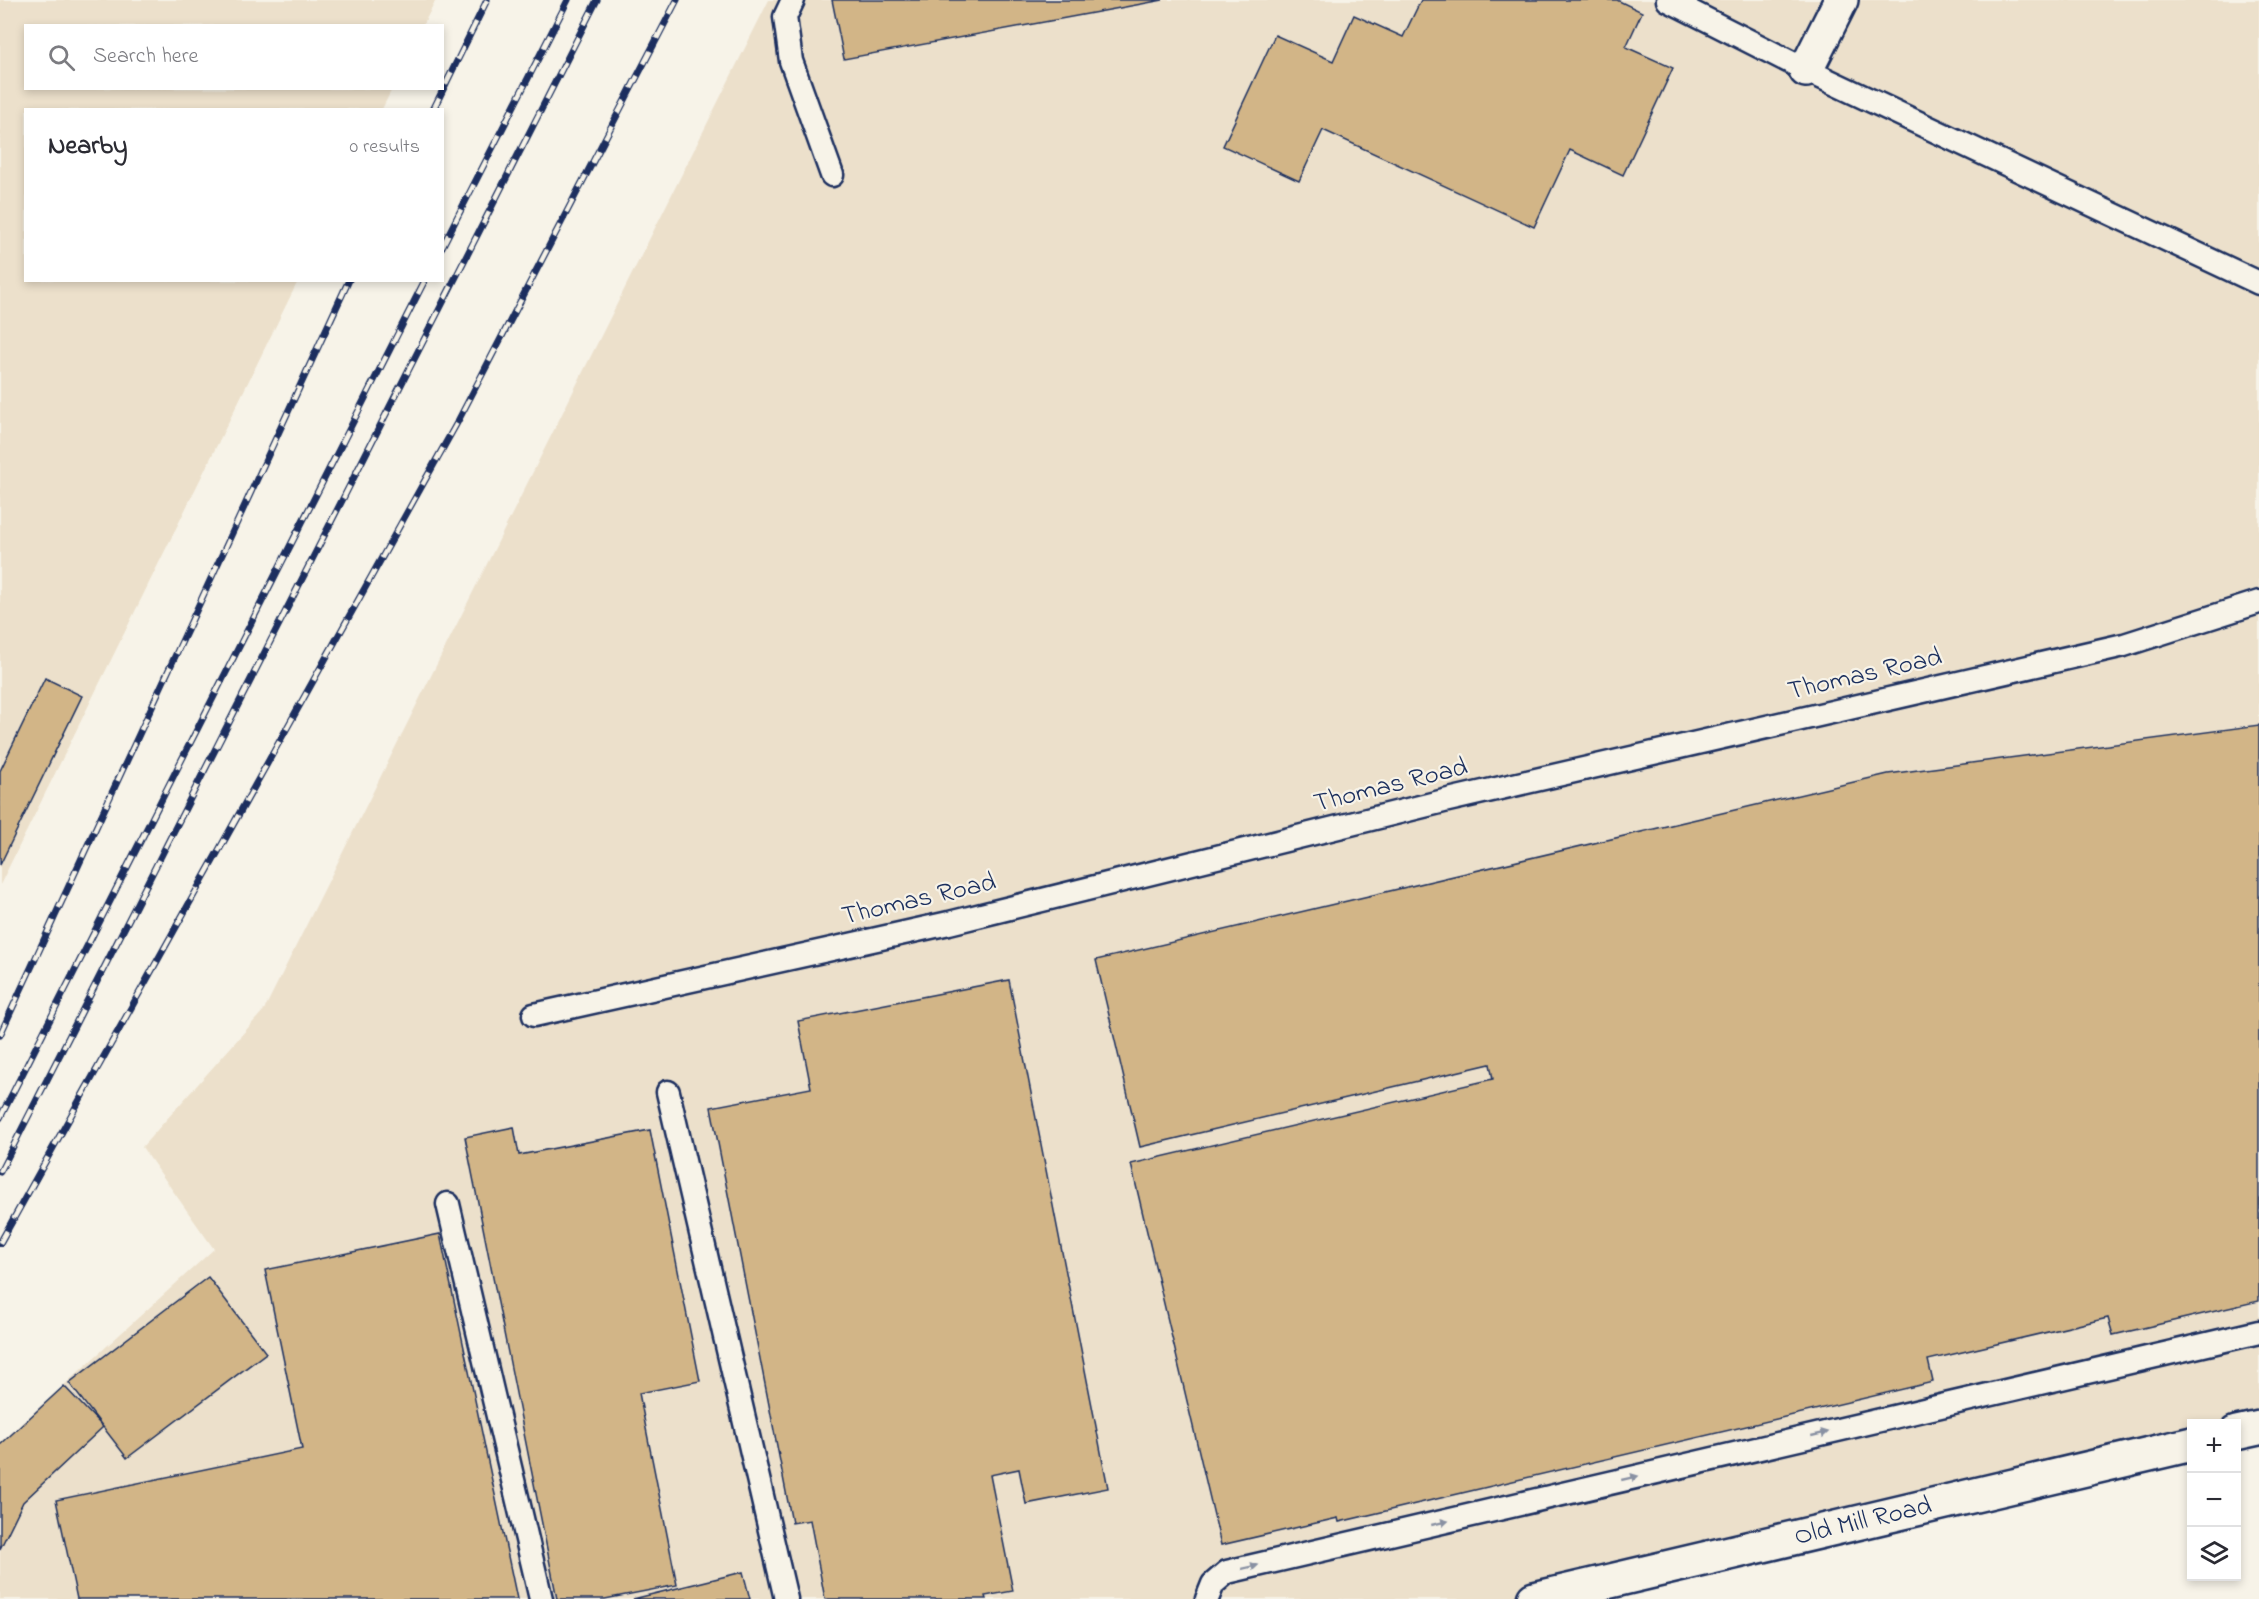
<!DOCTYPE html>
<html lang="en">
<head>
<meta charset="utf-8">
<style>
  body { margin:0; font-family:"Indie Flower",sans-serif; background:#f7f7f7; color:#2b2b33 }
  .controls { position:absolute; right:18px; bottom:18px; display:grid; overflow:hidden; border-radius:0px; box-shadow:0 3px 9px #0003 }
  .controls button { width:54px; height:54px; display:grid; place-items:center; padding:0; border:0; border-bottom:2px solid #e1e1e2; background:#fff; color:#2b2b33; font:30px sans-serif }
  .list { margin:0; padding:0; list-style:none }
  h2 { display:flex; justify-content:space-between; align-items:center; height:78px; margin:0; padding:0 24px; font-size:26px }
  h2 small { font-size:20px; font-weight:400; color:#7c7c81 }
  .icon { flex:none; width:33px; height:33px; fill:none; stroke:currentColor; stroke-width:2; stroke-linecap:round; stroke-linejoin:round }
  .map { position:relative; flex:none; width:2259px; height:1599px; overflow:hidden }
  .search { position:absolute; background:#fff; box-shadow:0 3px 9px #0003; left:24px; top:24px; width:420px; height:66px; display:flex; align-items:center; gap:15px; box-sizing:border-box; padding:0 21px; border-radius:0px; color:#7c7c81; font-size:22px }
  .panel { position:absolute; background:#fff; box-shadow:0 3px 9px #0003; left:24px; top:108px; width:420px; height:174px; border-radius:0px }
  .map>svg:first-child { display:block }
  .built { fill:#ece0cb }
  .building { fill:#d2b587; stroke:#1b2f5e; stroke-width:1.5 }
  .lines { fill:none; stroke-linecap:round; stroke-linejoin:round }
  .lane-casing { stroke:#1b2f5e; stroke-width:27 }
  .street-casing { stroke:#1b2f5e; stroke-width:38 }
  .lane { stroke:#f7f3e8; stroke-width:22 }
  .street { stroke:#f7f3e8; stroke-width:33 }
  .rail-casing { stroke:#1b2f5e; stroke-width:7 }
  .rail { stroke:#f7f3e8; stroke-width:4.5; stroke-dasharray:14; stroke-linecap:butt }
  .oneway { fill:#8991a3 }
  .labels { text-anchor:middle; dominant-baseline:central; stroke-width:4.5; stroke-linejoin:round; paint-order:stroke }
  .street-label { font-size:27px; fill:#1b2f5e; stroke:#f7f3e8 }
</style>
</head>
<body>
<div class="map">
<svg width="2259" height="1599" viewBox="0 0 2259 1599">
  <rect width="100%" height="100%" fill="#f7f3e8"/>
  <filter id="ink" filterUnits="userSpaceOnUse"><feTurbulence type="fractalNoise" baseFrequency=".0167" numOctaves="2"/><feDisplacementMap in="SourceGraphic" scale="12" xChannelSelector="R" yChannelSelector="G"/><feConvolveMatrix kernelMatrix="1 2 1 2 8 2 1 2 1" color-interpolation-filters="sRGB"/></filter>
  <g filter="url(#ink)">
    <path class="built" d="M 0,0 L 436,0 L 423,25 L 26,26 L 26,88 L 392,89 L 382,109 L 26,110 L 26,280 L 298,281 L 0,885 Z
      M 769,0 L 2259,0 L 2259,1428 L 2236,1424 L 2192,1424 L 2191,1444 L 1534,1599 L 0,1599 L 0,1443 L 214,1249 L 142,1147 L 264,1010 Z"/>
    <path class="building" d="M 832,0 L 1163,0 L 844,59 Z
      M 1421,0 L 1617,0 L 1642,12 L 1626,47 L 1673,68 L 1623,175 L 1570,150 L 1534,227 L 1323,130 L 1299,181 L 1223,146 L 1275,35 L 1333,61 L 1354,15 L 1403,37 Z
      M 45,678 L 82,696 L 0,865 L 0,771 Z
      M 2259,725 L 2259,1301 L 2113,1335 L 2108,1318 L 1928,1360 L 1933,1382 L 1339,1522 L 1338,1518 L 1221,1545 L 1131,1164 L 1493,1079 L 1490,1064 L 1140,1147 L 1096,960 L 1888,774 Z
      M 1009,980 L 1108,1488 L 1026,1504 L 1019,1469 L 990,1475 L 1013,1591 L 985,1596 L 986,1599 L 825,1599 L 810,1520 L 792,1523 L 711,1107 L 811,1088 L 798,1021 Z
      M 514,1127 L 519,1155 L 650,1130 L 700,1381 L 639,1393 L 677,1585 L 605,1599 L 557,1599 L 465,1137 Z
      M 440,1234 L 517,1599 L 77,1599 L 56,1500 L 302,1449 L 265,1270 Z
      M 208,1277 L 266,1353 L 127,1458 L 69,1383 Z
      M 64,1386 L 103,1427 L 23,1502 L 0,1549 L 0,1445 Z
      M 743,1572 L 750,1599 L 633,1599 Z"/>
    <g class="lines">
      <g class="lane-casing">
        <path id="lane" d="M 793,0 L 785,17 L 791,61 L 832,175
          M 1668,0 L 1806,70 L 2259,283
          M 534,1015 L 949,923 L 1444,801 L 2124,645 L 2259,602
          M 668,1092 L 786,1599
          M 448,1204 L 541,1599
          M 1207,1599 L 1213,1584 L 1227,1572 L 2259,1332"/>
      </g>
      <g class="street-casing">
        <g id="street">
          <path d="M 1806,70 L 1841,0"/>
          <path d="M 2236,1433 L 2259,1428"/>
          <path id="s1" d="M 1534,1599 L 2192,1444"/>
        </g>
      </g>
      <use href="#lane" class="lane"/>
      <use href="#street" class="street"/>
      <g class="rail-casing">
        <path id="rail" d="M 433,110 L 487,0
          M 442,247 L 568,0
          M 0,1035 L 349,280
          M 0,1118 L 425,280
          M 0,1172 L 597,0
          M 0,1243 L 458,421 L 677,0"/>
      </g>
      <use href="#rail" class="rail"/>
    </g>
    <defs><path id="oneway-solid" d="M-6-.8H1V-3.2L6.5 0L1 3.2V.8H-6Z" transform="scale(1.5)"/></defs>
    <g class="oneway">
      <use href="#oneway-solid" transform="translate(1820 1434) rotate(-13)"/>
      <use href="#oneway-solid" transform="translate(1630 1478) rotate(-13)"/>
      <use href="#oneway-solid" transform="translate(1440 1523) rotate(-13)"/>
      <use href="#oneway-solid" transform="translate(1250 1567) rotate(-13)"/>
    </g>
  </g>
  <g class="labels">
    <g class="street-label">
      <text transform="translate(1865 675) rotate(-13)">Thomas Road</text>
      <text transform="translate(1391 786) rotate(-14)">Thomas Road</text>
      <text transform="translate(919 900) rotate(-13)">Thomas Road</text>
      <text stroke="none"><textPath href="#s1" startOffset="338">Old Mill Road</textPath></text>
    </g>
  </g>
</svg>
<div class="controls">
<button>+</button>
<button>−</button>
<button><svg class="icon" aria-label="layers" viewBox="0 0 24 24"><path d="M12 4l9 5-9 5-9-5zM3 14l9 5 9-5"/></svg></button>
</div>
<div class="search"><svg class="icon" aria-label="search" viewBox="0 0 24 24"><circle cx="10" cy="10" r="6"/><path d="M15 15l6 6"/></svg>Search here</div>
<section class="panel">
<h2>Nearby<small>0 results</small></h2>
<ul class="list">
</ul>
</section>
</div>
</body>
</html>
